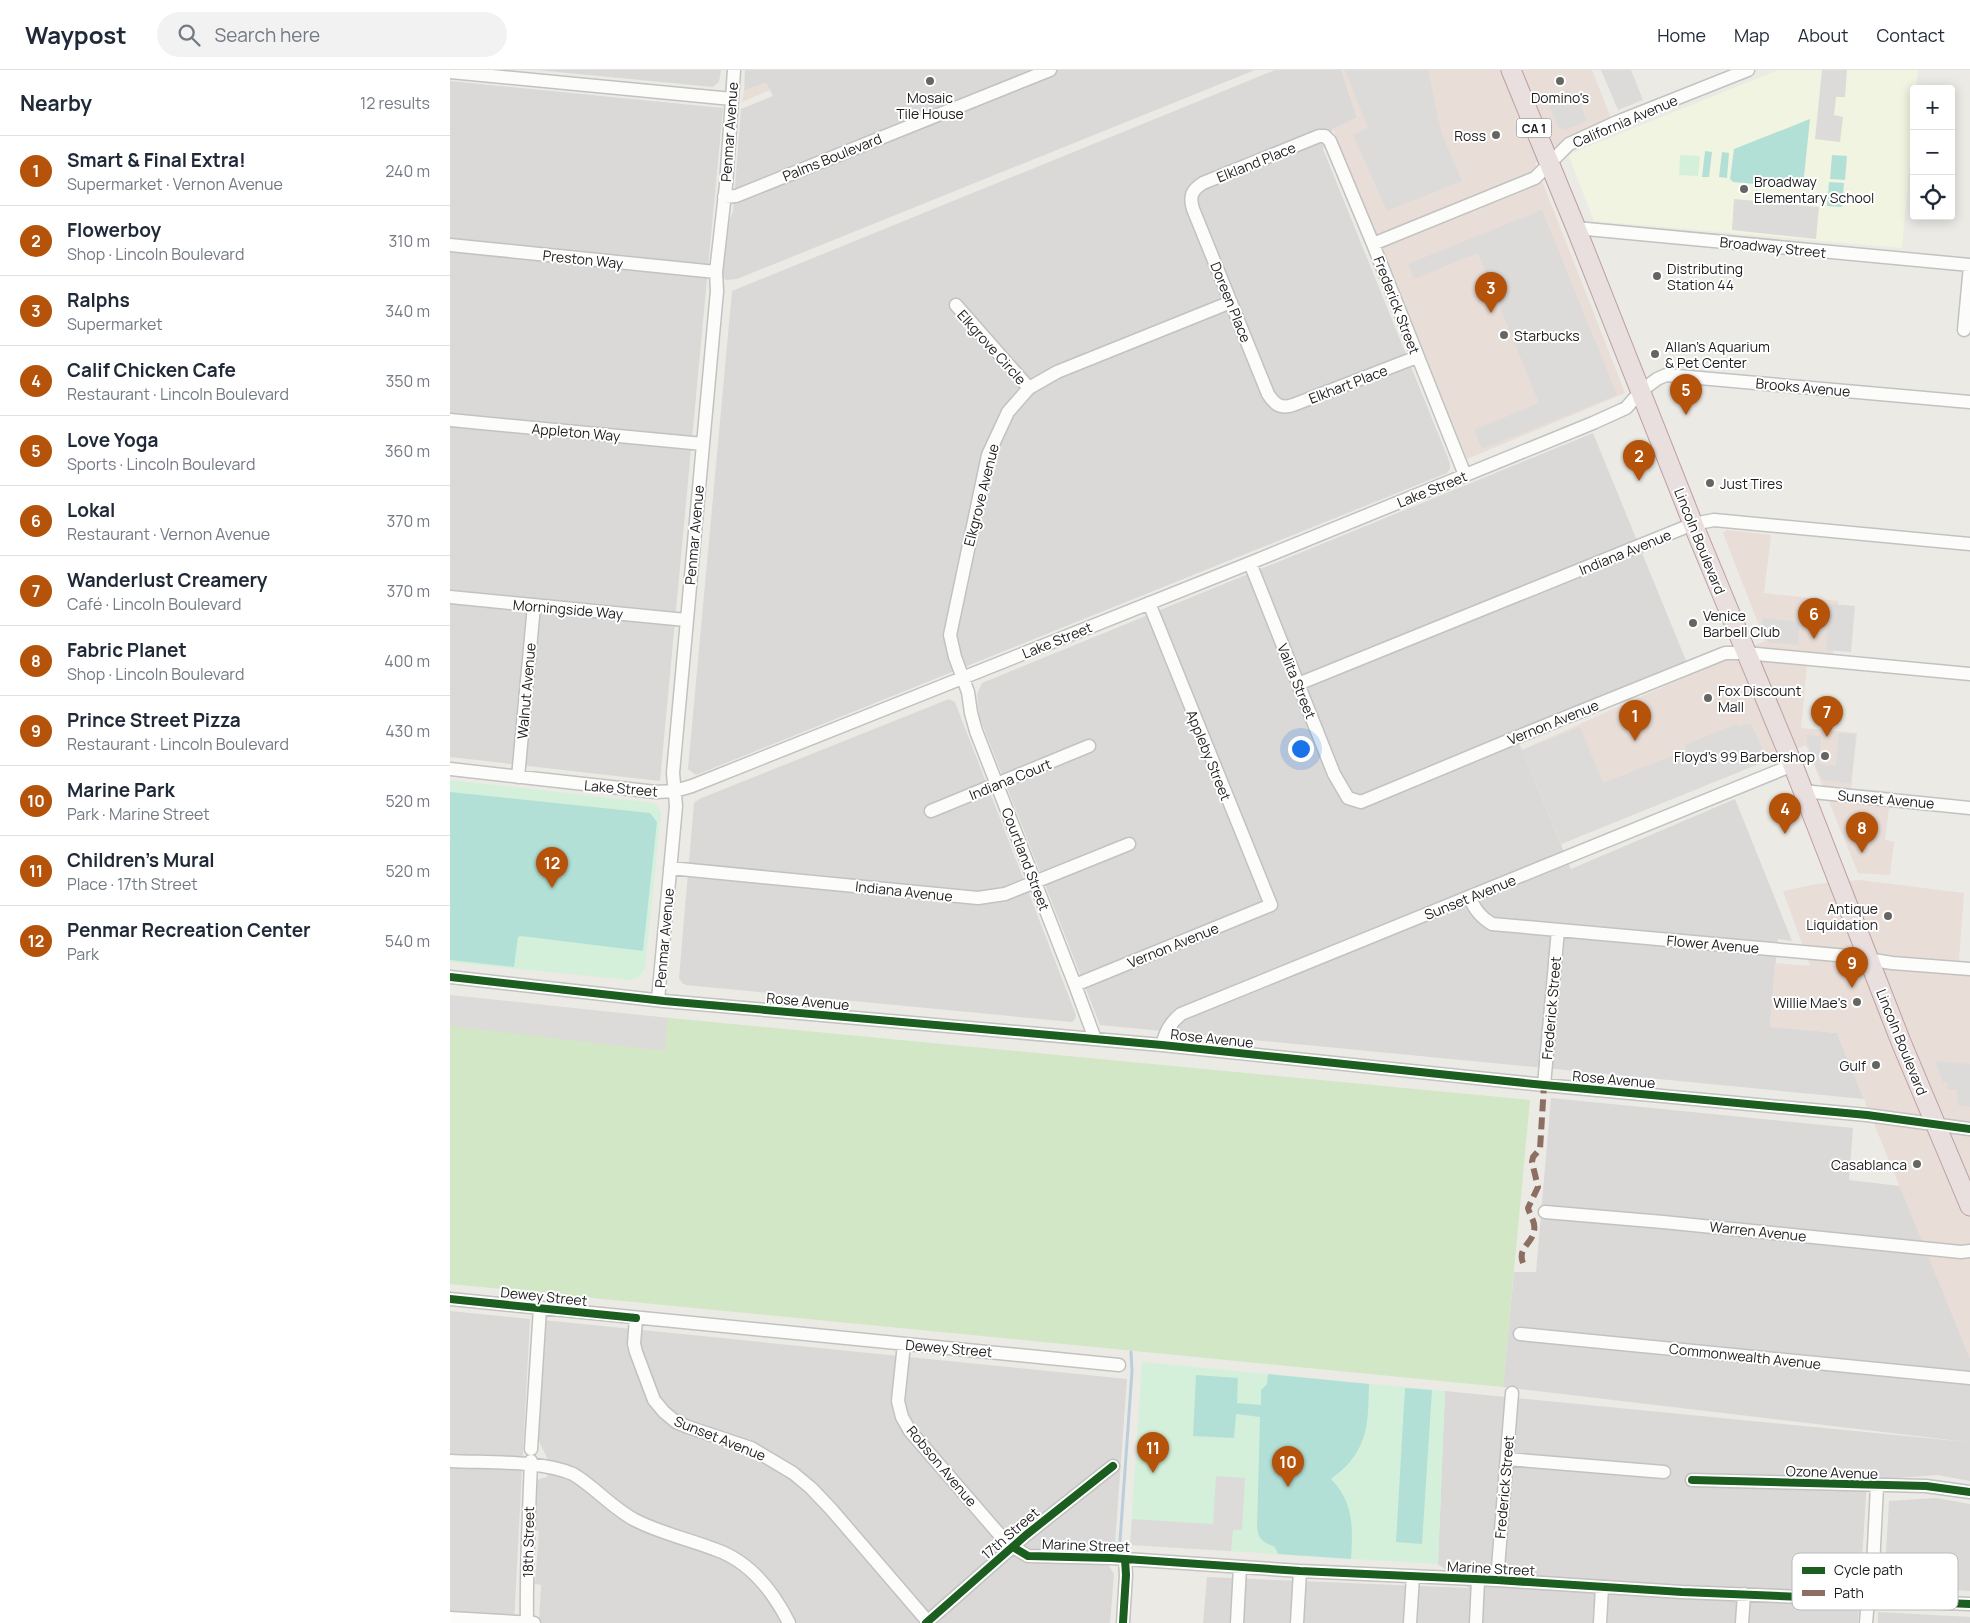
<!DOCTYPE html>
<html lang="en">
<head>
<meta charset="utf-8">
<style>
  body { margin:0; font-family:Manrope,sans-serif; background:#f2f2f3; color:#1f2937 }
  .controls { position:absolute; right:15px; top:15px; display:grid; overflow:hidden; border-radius:5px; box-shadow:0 2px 12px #0003 }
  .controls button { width:45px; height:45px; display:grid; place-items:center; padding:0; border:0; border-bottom:1px solid #e0e1e3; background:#fff; color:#1f2937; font:25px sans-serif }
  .you { position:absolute; left:850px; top:678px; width:18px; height:18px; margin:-12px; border:4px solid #fff; border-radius:50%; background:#1a73e8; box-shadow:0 0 0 8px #1a73e833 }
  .badge { display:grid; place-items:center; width:32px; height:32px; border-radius:50%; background:#b45309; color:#fff; font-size:16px; font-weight:700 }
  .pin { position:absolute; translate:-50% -41px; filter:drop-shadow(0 1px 2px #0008) }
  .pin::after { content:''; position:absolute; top:26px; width:18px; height:15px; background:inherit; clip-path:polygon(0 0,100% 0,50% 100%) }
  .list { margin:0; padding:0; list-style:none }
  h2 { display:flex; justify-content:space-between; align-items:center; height:65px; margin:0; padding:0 20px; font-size:21px }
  h2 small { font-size:16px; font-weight:400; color:#747a83 }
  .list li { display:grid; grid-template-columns:32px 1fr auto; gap:15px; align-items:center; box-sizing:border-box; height:70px; padding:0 20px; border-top:1px solid #e0e1e3 }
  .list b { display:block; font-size:19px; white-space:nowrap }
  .list p { margin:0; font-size:16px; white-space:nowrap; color:#747a83 }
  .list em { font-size:16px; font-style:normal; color:#747a83 }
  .icon { flex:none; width:28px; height:28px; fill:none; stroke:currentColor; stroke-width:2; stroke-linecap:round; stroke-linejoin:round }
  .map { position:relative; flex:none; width:1520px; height:1553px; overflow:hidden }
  header { display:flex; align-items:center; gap:30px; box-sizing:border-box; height:70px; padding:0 25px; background:#fff; border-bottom:1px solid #e0e1e3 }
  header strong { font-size:24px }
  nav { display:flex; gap:28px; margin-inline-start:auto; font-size:18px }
  .search { width:350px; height:45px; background:#f2f2f3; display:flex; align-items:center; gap:12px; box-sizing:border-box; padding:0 18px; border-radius:28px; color:#747a83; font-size:19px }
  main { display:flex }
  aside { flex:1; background:#fff }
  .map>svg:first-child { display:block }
  .residential { fill:#dad9d7 }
  .commercial { fill:#e8ddd7 }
  .education { fill:#f1f4e1 }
  .grass { fill:#d1e7c5 }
  .park { fill:#d4f0da }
  .pitch { fill:#b3e0d6 }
  .parking { fill:#dcdbd9 }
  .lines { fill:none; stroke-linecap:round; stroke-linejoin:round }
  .stream { stroke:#bbcedc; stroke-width:3 }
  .minor-casing { stroke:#c2c2c0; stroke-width:15 }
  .highway-casing { stroke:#be9fa1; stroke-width:21 }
  .minor { stroke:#fcfcfb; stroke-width:12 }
  .highway { stroke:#e8dfde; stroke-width:19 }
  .quiet { stroke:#8d6e63; stroke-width:6; stroke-dasharray:12 6; stroke-linecap:butt }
  .cycleway-casing { stroke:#fff; stroke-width:11 }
  .cycleway { stroke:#1b5e20; stroke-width:8 }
  .poi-dot { fill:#656563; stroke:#fff; stroke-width:2 }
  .labels { text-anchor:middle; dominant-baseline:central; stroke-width:4; stroke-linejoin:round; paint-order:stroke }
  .shield { fill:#fff; stroke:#616161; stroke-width:1 }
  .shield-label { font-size:12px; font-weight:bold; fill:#1d1d1d }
  .poi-label { font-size:14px; fill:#1d1d1d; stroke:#fff; text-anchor:start }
  .street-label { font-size:14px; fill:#1d1d1d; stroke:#fff }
  .key { fill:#fff; stroke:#bbb; stroke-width:1 }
  .key-label { font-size:14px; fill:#1d1d1d }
</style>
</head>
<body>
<header>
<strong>Waypost</strong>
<div class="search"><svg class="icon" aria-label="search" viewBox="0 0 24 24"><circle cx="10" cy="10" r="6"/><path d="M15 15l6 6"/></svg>Search here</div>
<nav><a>Home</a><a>Map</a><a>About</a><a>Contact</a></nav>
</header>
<main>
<aside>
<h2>Nearby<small>12 results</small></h2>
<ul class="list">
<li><span class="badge">1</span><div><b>Smart &amp; Final Extra!</b><p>Supermarket · Vernon Avenue</p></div><em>240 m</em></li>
<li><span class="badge">2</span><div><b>Flowerboy</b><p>Shop · Lincoln Boulevard</p></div><em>310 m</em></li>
<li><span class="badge">3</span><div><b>Ralphs</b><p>Supermarket</p></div><em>340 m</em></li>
<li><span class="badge">4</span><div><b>Calif Chicken Cafe</b><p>Restaurant · Lincoln Boulevard</p></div><em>350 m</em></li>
<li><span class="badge">5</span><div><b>Love Yoga</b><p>Sports · Lincoln Boulevard</p></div><em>360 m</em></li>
<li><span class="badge">6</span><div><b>Lokal</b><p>Restaurant · Vernon Avenue</p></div><em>370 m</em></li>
<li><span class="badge">7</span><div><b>Wanderlust Creamery</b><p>Café · Lincoln Boulevard</p></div><em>370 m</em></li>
<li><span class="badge">8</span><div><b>Fabric Planet</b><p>Shop · Lincoln Boulevard</p></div><em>400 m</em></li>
<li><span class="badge">9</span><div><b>Prince Street Pizza</b><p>Restaurant · Lincoln Boulevard</p></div><em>430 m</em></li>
<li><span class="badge">10</span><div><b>Marine Park</b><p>Park · Marine Street</p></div><em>520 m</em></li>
<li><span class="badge">11</span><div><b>Children's Mural</b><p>Place · 17th Street</p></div><em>520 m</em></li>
<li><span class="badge">12</span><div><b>Penmar Recreation Center</b><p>Park</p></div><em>540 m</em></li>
</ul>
</aside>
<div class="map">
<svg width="1520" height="1553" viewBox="0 0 1520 1553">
  <rect width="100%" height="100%" fill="#ebeae5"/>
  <path class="residential" d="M 87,0 L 271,0 L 269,12 L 263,17 Z
    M 295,0 L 805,0 L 287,209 L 277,210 L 271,208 L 280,148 L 283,142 L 291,39 L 323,26 L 316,13 L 294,21 Z
    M 825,0 L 891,0 L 907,48 L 883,59 L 873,79 L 1000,393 L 1000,399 L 997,403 L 246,705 L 238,699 L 282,221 Z
    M 0,11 L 273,38 L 210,711 L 0,687 Z
    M 1143,363 L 1237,593 L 1063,662 L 1072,680 L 1121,799 L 1285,729 L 1342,871 L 1328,869 L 1320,956 L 1387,963 L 1414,1029 L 650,955 L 529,646 L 527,624 L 532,613 Z
    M 499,629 L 505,632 L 626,945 L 625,949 L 622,952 L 236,915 L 232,913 L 229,908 L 244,733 L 249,729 Z
    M 1101,1028 L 1403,1058 L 1399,1110 L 1450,1116 L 1520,1288 L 1520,1411 L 1488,1405 L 1417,1410 L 1408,1553 L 753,1553 L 757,1507 L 1019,1518 L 988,1494 L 995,1321 L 1517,1372 L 1053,1317 L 1064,1202 L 1086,1202 Z
    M 0,1241 L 80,1249 L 64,1553 L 0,1553 Z
    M 93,1250 L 677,1309 L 665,1474 L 661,1474 L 659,1496 L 664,1504 L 660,1553 L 89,1553 L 91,1515 L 85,1514 L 89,1461 L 82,1460 L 86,1410 L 97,1407 L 98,1390 L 88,1369 Z
    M 1486,1428 L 1520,1434 L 1520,1521 L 1434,1515 L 1439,1431 Z
    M 1428,1542 L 1520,1547 L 1520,1553 L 1428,1553 Z"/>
  <path class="commercial" d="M 891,0 L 1142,0 L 1161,48 L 1085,93 L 1175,323 L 1017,389 L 883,59 L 907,48 Z
    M 316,12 L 320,20 L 292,32 L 294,21 Z
    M 1277,460 L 1321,465 L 1314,523 L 1388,531 L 1383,586 L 1358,583 L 1351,658 L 1407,663 L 1401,719 L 1441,721 L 1435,770 L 1444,772 L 1440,805 L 1408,803 L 1356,675 L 1111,774 L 1072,680 L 1315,571 L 1273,463 Z
    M 1409,810 L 1514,823 L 1509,890 L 1520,894 L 1520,1289 L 1387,963 L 1320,957 L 1325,893 L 1360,896 L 1333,821 L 1367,814 Z"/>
  <path class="education" d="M 1328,0 L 1468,0 L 1466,19 L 1464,19 L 1464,45 L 1452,178 L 1144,151 L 1119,87 L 1122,83 Z"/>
  <path class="grass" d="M 0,927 L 1080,1030 L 1053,1317 L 0,1214 Z"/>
  <path class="park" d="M 1230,85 L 1250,86 L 1248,106 L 1229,105 Z
    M 0,710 L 204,733 L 209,738 L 211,743 L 195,898 L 189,907 L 181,910 L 0,892 Z
    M 692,1292 L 995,1321 L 988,1494 L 680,1475 Z"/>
  <path class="pitch" d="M 1360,49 L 1353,116 L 1350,118 L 1283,112 L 1280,109 L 1284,79 Z
    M 1255,81 L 1262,82 L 1259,107 L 1252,107 Z
    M 1272,82 L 1279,83 L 1277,108 L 1269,107 Z
    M 1382,85 L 1397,86 L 1395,110 L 1380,109 Z
    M 1379,112 L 1394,113 L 1392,137 L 1377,136 Z
    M 0,722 L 200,743 L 207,752 L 193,881 L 71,866 L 68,867 L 64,897 L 0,890 Z
    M 818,1304 L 919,1314 C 918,1343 920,1369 899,1393 C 894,1399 887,1404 881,1409 C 904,1432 903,1458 901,1489 L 828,1484 L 825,1477 C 814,1472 809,1471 807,1458 L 810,1347 L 786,1344 L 784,1368 L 743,1366 L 746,1305 L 788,1308 L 787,1333 L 811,1335 L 811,1320 L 817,1314 Z
    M 955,1318 L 982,1320 L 972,1474 L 946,1472 Z"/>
  <path class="parking" d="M 895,0 L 978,0 L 991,62 L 1012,111 L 937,141 L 903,65 L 918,58 Z
    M 1151,0 L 1181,0 L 1193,30 L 1168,40 Z
    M 1372,0 L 1397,0 L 1395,27 L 1386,27 L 1384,45 L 1393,47 L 1390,72 L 1365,69 Z
    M 1119,19 L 1123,28 L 1127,26 L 1137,51 L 1115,60 L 1108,57 L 1096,28 Z
    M 1284,129 L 1369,137 L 1366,169 L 1282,160 Z
    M 1092,140 L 1167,325 L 1032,379 L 1024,360 L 1089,333 L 1028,183 L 964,209 L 958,194 Z
    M 1380,534 L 1405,536 L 1401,582 L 1376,580 Z
    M 1313,548 L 1350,552 L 1348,575 L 1318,572 L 1318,565 L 1312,555 Z
    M 1301,653 L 1315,686 L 1313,692 L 1111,774 L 1072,680 L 1130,657 L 1153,713 L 1237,680 L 1235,675 L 1287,654 L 1288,657 Z
    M 1389,663 L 1406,664 L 1401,713 L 1372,710 L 1357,673 L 1357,665 L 1371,666 L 1369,694 L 1386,696 Z
    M 0,925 L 218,948 L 215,981 L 0,956 Z
    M 1485,991 L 1520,994 L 1520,1037 L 1508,1035 L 1507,1020 L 1497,1019 L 1498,1013 L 1493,1012 Z
    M 766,1406 L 795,1408 L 792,1460 L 783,1460 L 781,1481 L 680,1475 L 682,1449 L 763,1454 Z"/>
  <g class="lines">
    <path class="stream" d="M 670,1471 L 682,1301 L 681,1282"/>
    <g class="minor-casing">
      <path id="minor" d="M 0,2 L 282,29
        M 274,127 L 286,126 L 600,0
        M 1126,158 L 1520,195
        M 923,174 L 1085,108 L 1119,74 L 1167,52 L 1298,0
        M 0,175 L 266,202
        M 506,235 L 579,318
        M 1514,260 L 1520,196
        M 967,287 L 843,335 C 831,339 825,335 818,324 L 743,139 C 739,126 742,120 753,113 L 869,66 L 875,66 L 880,71 L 923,174 L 1015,405
        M 0,350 L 253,374
        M 800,493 L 884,704 L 898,728 L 911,732 L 1067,667 L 1275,583 L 1296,583 L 1520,604
        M 0,527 L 236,550
        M 848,614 L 1243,454 L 1264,450 L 1520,474
        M 0,699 L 206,722 L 225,721 L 242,716 L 800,493 L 1143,353 L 1176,338 L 1191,321 L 1207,309 L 1216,305 L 1520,332
        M 68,707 L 84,536
        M 1353,721 L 1520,738
        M 481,741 L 639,676
        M 220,798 L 528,828 L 555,824 L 679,774
        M 1019,827 C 1025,839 1030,847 1042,854 L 1398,886 L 1442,893 L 1520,899
        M 0,907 L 214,931 L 712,975 L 1094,1015 L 1417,1045 L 1520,1059
        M 625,915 L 821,835 L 699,533
        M 208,930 L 226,736 L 223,703 L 267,221 L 266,202 L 276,115 L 284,0
        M 645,969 L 625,915 L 526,661 L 521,643 L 518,622 L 505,587 L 500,565 L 538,385 L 558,342 L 579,318 L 607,302 L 781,232
        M 712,975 C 716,961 720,953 731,944 L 1343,695
        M 1094,1015 L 1108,860
        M 1095,1142 L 1213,1152 L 1511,1182 L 1520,1181
        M 0,1229 L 669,1295
        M 186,1248 L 184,1274 L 186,1282 L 204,1330 L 214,1342 L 226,1352 L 238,1357 L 301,1378 L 343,1403 L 361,1418 L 381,1439 L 479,1553
        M 1070,1264 L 1520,1308
        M 454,1274 L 448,1331 L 452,1347 L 460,1361 L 549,1464 L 563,1477 L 578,1486 L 661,1488 L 850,1501 L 1047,1510 L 1232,1522 L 1520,1534
        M 81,1379 L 90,1238
        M 1057,1389 L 1214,1402
        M 0,1391 C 35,1393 92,1390 123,1404 C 145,1417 162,1438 185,1450 C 210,1463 238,1469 264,1479 C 300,1491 323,1521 339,1553
        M 1242,1410 L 1476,1416 L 1520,1422
        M 1047,1510 L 1062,1323
        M 0,1548 L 84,1553
        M 77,1553 C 76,1499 79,1445 81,1391
        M 476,1553 L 576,1465 L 663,1396
        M 673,1553 L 676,1505 L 675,1489
        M 787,1553 L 790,1497
        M 847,1553 L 850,1501
        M 960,1553 L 963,1506
        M 1026,1553 L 1028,1510
        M 1150,1553 L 1152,1517
        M 1292,1553 L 1294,1524
        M 1416,1553 L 1417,1541 L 1422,1517 L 1427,1416"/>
    </g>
    <g class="highway-casing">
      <path id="highway" d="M 1061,0 L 1126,158 L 1243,454 L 1343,695 L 1451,972 L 1520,1136"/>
    </g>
    <use href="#minor" class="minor"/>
    <use href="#highway" class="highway"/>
    <path class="quiet" d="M 1073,1193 C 1067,1178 1082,1174 1084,1161 C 1086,1152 1080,1146 1078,1138 L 1088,1117 L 1082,1092 L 1083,1087 L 1090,1079 L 1094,1015"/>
    <g class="cycleway-casing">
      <path id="cycleway" d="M 0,907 L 214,931 L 712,975 L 1094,1015 L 1417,1045 L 1520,1059
        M 0,1229 L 186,1248
        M 1242,1410 L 1476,1416 L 1520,1422
        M 563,1477 L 578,1486 L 661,1488 L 850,1501 L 1047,1510 L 1232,1522 L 1520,1534
        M 476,1553 L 576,1465 L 663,1396
        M 673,1553 L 676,1505 L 675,1489"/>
    </g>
    <use href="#cycleway" class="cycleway"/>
  </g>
  <g class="poi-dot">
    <circle cx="480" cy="11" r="5"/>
    <circle cx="1110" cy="11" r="5"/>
    <circle cx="1046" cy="65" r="5"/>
    <circle cx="1294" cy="119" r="5"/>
    <circle cx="1207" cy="206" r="5"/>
    <circle cx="1054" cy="265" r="5"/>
    <circle cx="1205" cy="284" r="5"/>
    <circle cx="1260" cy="413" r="5"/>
    <circle cx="1243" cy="553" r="5"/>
    <circle cx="1258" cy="628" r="5"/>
    <circle cx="1375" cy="686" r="5"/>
    <circle cx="1438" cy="846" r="5"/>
    <circle cx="1407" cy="932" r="5"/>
    <circle cx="1426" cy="995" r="5"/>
    <circle cx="1467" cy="1094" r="5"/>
  </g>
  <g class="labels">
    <rect class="shield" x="1066.5" y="48.5" width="35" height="19" rx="4"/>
    <g class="shield-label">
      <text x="1084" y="58">CA 1</text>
    </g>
    <g class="poi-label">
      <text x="480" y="27" text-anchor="middle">Mosaic<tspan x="480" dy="16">Tile House</tspan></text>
      <text x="1110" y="27" text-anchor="middle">Domino's</text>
      <text x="1036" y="65" text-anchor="end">Ross</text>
      <text x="1304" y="111">Broadway<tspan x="1304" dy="16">Elementary School</tspan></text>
      <text x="1217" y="198">Distributing<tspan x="1217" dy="16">Station 44</tspan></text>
      <text x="1064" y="265">Starbucks</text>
      <text x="1215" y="276">Allan's Aquarium<tspan x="1215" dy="16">&amp; Pet Center</tspan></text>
      <text x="1270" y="413">Just Tires</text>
      <text x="1253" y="545">Venice<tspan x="1253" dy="16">Barbell Club</tspan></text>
      <text x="1268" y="620">Fox Discount<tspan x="1268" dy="16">Mall</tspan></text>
      <text x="1365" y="686" text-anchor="end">Floyd's 99 Barbershop</text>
      <text x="1428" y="838" text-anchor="end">Antique<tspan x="1428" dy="16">Liquidation</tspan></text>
      <text x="1397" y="932" text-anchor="end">Willie Mae's</text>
      <text x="1416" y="995" text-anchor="end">Gulf</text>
      <text x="1457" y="1094" text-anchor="end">Casablanca</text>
    </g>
    <g class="street-label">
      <text transform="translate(1175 51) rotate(-23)">California Avenue</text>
      <text transform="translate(279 62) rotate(-86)">Penmar Avenue</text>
      <text transform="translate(382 87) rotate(-22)">Palms Boulevard</text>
      <text transform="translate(806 92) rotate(-22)">Elkland Place</text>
      <text transform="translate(1323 177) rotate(6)">Broadway Street</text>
      <text transform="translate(133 189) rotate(6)">Preston Way</text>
      <text transform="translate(781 232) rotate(68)">Doreen Place</text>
      <text transform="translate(947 235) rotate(69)">Frederick Street</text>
      <text transform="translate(542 277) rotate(48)">Elkgrove Circle</text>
      <text transform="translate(898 314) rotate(-21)">Elkhart Place</text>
      <text transform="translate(1353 317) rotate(5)">Brooks Avenue</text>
      <text transform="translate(126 362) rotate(5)">Appleton Way</text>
      <text transform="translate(982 419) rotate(-22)">Lake Street</text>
      <text transform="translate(531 425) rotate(-76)">Elkgrove Avenue</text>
      <text transform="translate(244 465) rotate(-85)">Penmar Avenue</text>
      <text transform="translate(1250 471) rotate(68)">Lincoln Boulevard</text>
      <text transform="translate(1175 482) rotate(-22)">Indiana Avenue</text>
      <text transform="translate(118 539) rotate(5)">Morningside Way</text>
      <text transform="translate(607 570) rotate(-22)">Lake Street</text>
      <text transform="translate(847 611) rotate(68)">Valita Street</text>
      <text transform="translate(76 621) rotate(-85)">Walnut Avenue</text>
      <text transform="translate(1103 652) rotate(-22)">Vernon Avenue</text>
      <text transform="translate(759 685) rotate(68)">Appleby Street</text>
      <text transform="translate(560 709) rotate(-22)">Indiana Court</text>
      <text transform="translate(171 718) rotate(5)">Lake Street</text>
      <text transform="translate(1436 729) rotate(5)">Sunset Avenue</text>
      <text transform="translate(576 789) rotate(69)">Courtland Street</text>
      <text transform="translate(454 821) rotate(6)">Indiana Avenue</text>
      <text transform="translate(1020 827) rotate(-22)">Sunset Avenue</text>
      <text transform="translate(214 868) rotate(-85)">Penmar Avenue</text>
      <text transform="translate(1263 874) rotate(5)">Flower Avenue</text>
      <text transform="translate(723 875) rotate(-22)">Vernon Avenue</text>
      <text transform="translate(358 931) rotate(5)">Rose Avenue</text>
      <text transform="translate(1101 938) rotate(-85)">Frederick Street</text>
      <text transform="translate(762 968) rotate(6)">Rose Avenue</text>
      <text transform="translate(1452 972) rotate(68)">Lincoln Boulevard</text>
      <text transform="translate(1164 1009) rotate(5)">Rose Avenue</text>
      <text transform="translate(1308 1161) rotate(6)">Warren Avenue</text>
      <text transform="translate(94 1226) rotate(6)">Dewey Street</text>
      <text transform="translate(499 1278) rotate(5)">Dewey Street</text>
      <text transform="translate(1295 1286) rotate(6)">Commonwealth Avenue</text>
      <text transform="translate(270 1368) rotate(22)">Sunset Avenue</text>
      <text transform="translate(492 1396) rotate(50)">Robson Avenue</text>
      <text transform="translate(1382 1402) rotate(2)">Ozone Avenue</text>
      <text transform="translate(1054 1417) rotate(-85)">Frederick Street</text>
      <text transform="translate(560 1463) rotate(-41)">17th Street</text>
      <text transform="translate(78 1472) rotate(-89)">18th Street</text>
      <text transform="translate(636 1475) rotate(2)">Marine Street</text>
      <text transform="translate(1041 1498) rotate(3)">Marine Street</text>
    </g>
  </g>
  <rect x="1342" y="1483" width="166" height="57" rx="8" class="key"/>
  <rect x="1352" y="1497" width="23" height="7" fill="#1b5e20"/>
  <rect x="1352" y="1520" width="23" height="6" fill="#8d6e63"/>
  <g class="key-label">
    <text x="1384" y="1505">Cycle path</text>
    <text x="1384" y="1528">Path</text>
  </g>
</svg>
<div class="controls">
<button>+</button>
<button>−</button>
<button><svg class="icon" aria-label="locate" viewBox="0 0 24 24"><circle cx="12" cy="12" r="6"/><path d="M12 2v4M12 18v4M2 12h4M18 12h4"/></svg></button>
</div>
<div class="you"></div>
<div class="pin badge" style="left:1185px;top:671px">1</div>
<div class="pin badge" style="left:1189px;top:411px">2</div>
<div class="pin badge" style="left:1041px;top:243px">3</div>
<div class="pin badge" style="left:1335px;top:764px">4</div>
<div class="pin badge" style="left:1236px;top:345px">5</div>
<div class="pin badge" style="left:1364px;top:569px">6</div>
<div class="pin badge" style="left:1377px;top:667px">7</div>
<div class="pin badge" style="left:1412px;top:783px">8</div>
<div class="pin badge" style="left:1402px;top:918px">9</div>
<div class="pin badge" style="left:838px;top:1417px">10</div>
<div class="pin badge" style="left:703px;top:1403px">11</div>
<div class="pin badge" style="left:102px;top:818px">12</div>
</div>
</main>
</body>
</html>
